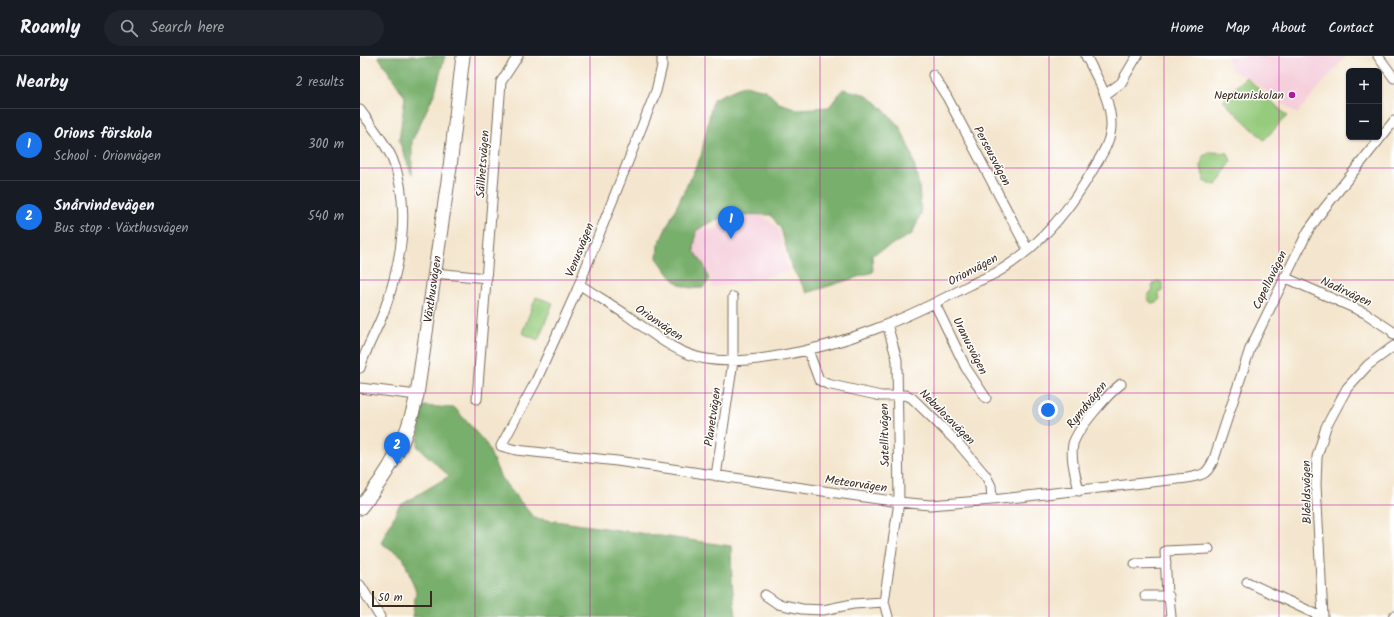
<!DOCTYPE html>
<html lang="en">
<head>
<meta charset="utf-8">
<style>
  body { margin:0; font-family:Kalam,sans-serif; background:#20242c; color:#f1f3f6 }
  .controls { position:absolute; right:12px; top:12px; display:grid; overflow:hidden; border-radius:6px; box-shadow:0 1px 3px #0004 }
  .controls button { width:36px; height:36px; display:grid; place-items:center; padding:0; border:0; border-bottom:1px solid #363941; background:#171b24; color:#f1f3f6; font:20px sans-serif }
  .scale { position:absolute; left:12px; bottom:10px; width:60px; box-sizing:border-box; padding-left:4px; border:2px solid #3b2a1e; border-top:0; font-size:11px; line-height:14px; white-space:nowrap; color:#3b2a1e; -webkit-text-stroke:3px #fff; paint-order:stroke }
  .you { position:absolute; left:688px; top:354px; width:14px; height:14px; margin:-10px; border:3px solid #fff; border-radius:50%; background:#1a73e8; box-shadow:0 0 0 6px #1a73e833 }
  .badge { display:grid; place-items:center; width:26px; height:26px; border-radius:50%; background:#1a73e8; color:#fff; font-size:13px; font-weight:700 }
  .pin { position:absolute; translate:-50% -33px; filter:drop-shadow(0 1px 2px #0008) }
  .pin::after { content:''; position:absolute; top:21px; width:14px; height:12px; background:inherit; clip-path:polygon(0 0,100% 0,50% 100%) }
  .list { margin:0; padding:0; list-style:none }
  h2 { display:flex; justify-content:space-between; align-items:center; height:52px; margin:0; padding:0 16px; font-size:17px }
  h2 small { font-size:13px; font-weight:400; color:#9ea1a6 }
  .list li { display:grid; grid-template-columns:26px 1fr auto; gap:12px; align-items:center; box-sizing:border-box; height:72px; padding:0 16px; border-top:1px solid #363941 }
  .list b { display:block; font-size:15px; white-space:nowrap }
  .list p { margin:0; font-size:13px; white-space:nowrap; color:#9ea1a6 }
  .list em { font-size:13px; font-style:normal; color:#9ea1a6 }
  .icon { flex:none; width:22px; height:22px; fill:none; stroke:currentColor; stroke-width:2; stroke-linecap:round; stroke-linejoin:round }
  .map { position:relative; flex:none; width:1034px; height:561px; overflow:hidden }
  header { display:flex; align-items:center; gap:24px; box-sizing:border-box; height:56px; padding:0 20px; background:#171b24; border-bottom:1px solid #363941 }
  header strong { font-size:19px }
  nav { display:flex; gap:22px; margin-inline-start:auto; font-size:14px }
  .search { width:280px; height:36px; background:#20242c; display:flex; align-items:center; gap:10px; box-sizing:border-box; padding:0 14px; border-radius:22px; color:#9ea1a6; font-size:15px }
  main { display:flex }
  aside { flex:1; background:#171b24 }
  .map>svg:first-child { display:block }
  .built { fill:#f5cfdb }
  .green { fill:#96cb7d; stroke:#687a4e }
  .forest { fill:#78af6c; stroke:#5a6c45 }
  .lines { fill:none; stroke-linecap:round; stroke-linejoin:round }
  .street-casing { stroke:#7c6c5c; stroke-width:11 }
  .secondary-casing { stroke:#7c6c5c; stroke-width:15 }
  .street { stroke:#fff; stroke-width:9 }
  .secondary { stroke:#fff; stroke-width:13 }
  .grid { fill:none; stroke:#b5179e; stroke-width:1; stroke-opacity:0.55 }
  .poi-dot { fill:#b5179e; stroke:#fff; stroke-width:1.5 }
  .labels { text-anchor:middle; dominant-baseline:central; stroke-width:3; stroke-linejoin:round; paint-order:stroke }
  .poi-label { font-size:12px; fill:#3b2a1e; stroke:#fff; text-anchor:end }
  .street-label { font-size:12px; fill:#3b2a1e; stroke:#fff }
</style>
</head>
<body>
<header>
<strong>Roamly</strong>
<div class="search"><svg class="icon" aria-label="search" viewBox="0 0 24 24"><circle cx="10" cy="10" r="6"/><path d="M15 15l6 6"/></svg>Search here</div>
<nav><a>Home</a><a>Map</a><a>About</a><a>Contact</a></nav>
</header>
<main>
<aside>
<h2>Nearby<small>2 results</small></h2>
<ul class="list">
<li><span class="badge">1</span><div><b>Orions förskola</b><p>School · Orionvägen</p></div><em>300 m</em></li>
<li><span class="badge">2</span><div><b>Snårvindevägen</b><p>Bus stop · Växthusvägen</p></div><em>540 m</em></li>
</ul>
</aside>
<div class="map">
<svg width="1034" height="561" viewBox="0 0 1034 561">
  <rect width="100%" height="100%" fill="#fff"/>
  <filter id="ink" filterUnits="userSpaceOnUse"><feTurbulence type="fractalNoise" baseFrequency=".025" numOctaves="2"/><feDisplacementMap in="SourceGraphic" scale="8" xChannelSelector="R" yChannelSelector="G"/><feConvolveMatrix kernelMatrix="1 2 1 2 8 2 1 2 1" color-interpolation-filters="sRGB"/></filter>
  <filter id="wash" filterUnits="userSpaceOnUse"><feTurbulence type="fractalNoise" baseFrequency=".012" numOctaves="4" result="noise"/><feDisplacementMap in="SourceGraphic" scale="16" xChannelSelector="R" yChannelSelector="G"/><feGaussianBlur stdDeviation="0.9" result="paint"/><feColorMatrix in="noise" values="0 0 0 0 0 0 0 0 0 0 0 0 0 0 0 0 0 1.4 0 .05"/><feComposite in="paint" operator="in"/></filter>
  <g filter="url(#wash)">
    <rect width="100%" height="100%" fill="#f4e6ce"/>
    <path class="built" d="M 868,0 L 986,0 L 937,58 L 887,21 L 880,19 L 871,13 L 867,2 Z
      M 381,142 L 419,173 L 428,216 L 352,232 L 349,218 L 318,192 L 326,167 L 350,174 L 357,173 L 366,152 Z"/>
    <path class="green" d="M 886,21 L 927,60 L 904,84 L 863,45 Z
      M 850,96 L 868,97 L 871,106 L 856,129 L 845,126 L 841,111 L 843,100 Z
      M 798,225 L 803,227 L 803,234 L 798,237 L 800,242 L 798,246 L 791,247 L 788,243 L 788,239 L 793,235 L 792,231 L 794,227 Z
      M 176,241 L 193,247 L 178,284 L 162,277 Z"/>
    <path class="forest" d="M 18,0 L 85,0 L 75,36 L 52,85 L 52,119 L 39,85 L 45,41 Z
      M 385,29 L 405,34 L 419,47 L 438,53 L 469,51 L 483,33 L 504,38 L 517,47 L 540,71 L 552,99 L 559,130 L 561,158 L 552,178 L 512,199 L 513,216 L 447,237 L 431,210 L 421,173 L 411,159 C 381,158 362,157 336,175 L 334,195 L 344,209 L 349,224 L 343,232 C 316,234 312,222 297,202 L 298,189 L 341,100 L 353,43 Z
      M 63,350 L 95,352 L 127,389 L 141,422 L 174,462 L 371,490 L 372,527 L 376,561 L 52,561 L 56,536 L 43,501 L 21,487 L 39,450 L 89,420 L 57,390 Z"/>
  </g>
  <g filter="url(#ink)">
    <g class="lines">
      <g class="street-casing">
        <path id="street" d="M 302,0 L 302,10 L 296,35 L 217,234 L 176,325 L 141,390 L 156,394 L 257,405 L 539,446 L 570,449 L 632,444 L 827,422 C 843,419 847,419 854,403 L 890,293 L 948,175 L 963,154 L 1034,65
          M 1018,0 L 1034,22
          M 573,19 L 587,41 L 668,194
          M 746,38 L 761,27 L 777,0
          M 0,54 C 11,69 24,85 32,102 C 52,149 41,209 24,255 C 17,274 6,292 0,312
          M 74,217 L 127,222
          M 924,221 L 1005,257 L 1032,275 L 1034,279
          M 219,228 C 235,239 252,249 268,260 C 292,277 316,298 346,303 C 370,307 395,304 418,300 C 488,288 545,263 608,230 C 619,224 633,220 644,212 C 680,189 709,154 731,117 C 739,103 750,88 751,71 C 752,45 737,22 726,0
          M 575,248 L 606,312 L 626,342
          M 527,268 L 537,304 L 539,446 L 524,546 L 528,561
          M 448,294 L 459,324 L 467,328 L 521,340 L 546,339 L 552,342 L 598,387 L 626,420 L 631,430 L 632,444
          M 0,332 L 57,339
          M 117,343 L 141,26 L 158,0
          M 356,420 L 373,305 L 373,241
          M 719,435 C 716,420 710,403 713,388 C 717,373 749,337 761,328
          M 775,508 L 806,507
          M 887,526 L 962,561
          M 0,529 L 20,561
          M 405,539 L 418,548 L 442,553 L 463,554 L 493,548 L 524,546
          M 785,540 L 809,540 L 811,561
          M 807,540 L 805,495 L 849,493
          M 963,561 L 956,429 L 957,401 L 966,371 L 987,332 L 1008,309 L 1034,290
          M 1033,561 L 1034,560"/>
      </g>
      <g class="secondary-casing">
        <g id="secondary">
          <path id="s1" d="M 0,452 C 31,414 46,387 57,339 L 90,111 L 103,0"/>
        </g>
      </g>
      <use href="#street" class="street"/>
      <use href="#secondary" class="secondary"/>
    </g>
  </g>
  <path class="grid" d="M 115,0 L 115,561M 230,0 L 230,561M 345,0 L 345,561M 460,0 L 460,561M 574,0 L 574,561M 689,0 L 689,561M 804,0 L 804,561M 919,0 L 919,561M 0,112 L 1034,112M 0,224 L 1034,224M 0,337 L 1034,337M 0,449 L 1034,449"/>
  <circle class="poi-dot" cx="932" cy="39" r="4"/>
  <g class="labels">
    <g class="poi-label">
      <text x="924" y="39">Neptuniskolan</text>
    </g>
    <g class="street-label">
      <text transform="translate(632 100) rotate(62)">Perseusvägen</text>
      <text transform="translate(123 108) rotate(-86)">Sällhetsvägen</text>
      <text transform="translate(220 194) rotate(-68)">Venusvägen</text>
      <text transform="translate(613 214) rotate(-28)">Orionvägen</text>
      <text transform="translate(910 224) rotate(-64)">Capellavägen</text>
      <text stroke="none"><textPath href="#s1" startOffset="235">Växthusvägen</textPath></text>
      <text transform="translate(986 236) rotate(25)">Nadirvägen</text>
      <text transform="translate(299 267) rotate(34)">Orionvägen</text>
      <text transform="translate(610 290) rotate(63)">Uranusvägen</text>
      <text transform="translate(727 349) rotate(-51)">Rymdvägen</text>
      <text transform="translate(353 361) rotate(-82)">Planetvägen</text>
      <text transform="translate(587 361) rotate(45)">Nebulosavägen</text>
      <text transform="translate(525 379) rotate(-91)">Satellitvägen</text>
      <text transform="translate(496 428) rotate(8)">Meteorvägen</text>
      <text transform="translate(947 436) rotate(-91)">Blåeldsvägen</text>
    </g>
  </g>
</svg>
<div class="controls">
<button>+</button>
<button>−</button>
</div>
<div class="scale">50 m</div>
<div class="you"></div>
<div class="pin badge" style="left:371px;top:183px">1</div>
<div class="pin badge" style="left:37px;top:409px">2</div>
</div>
</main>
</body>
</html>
